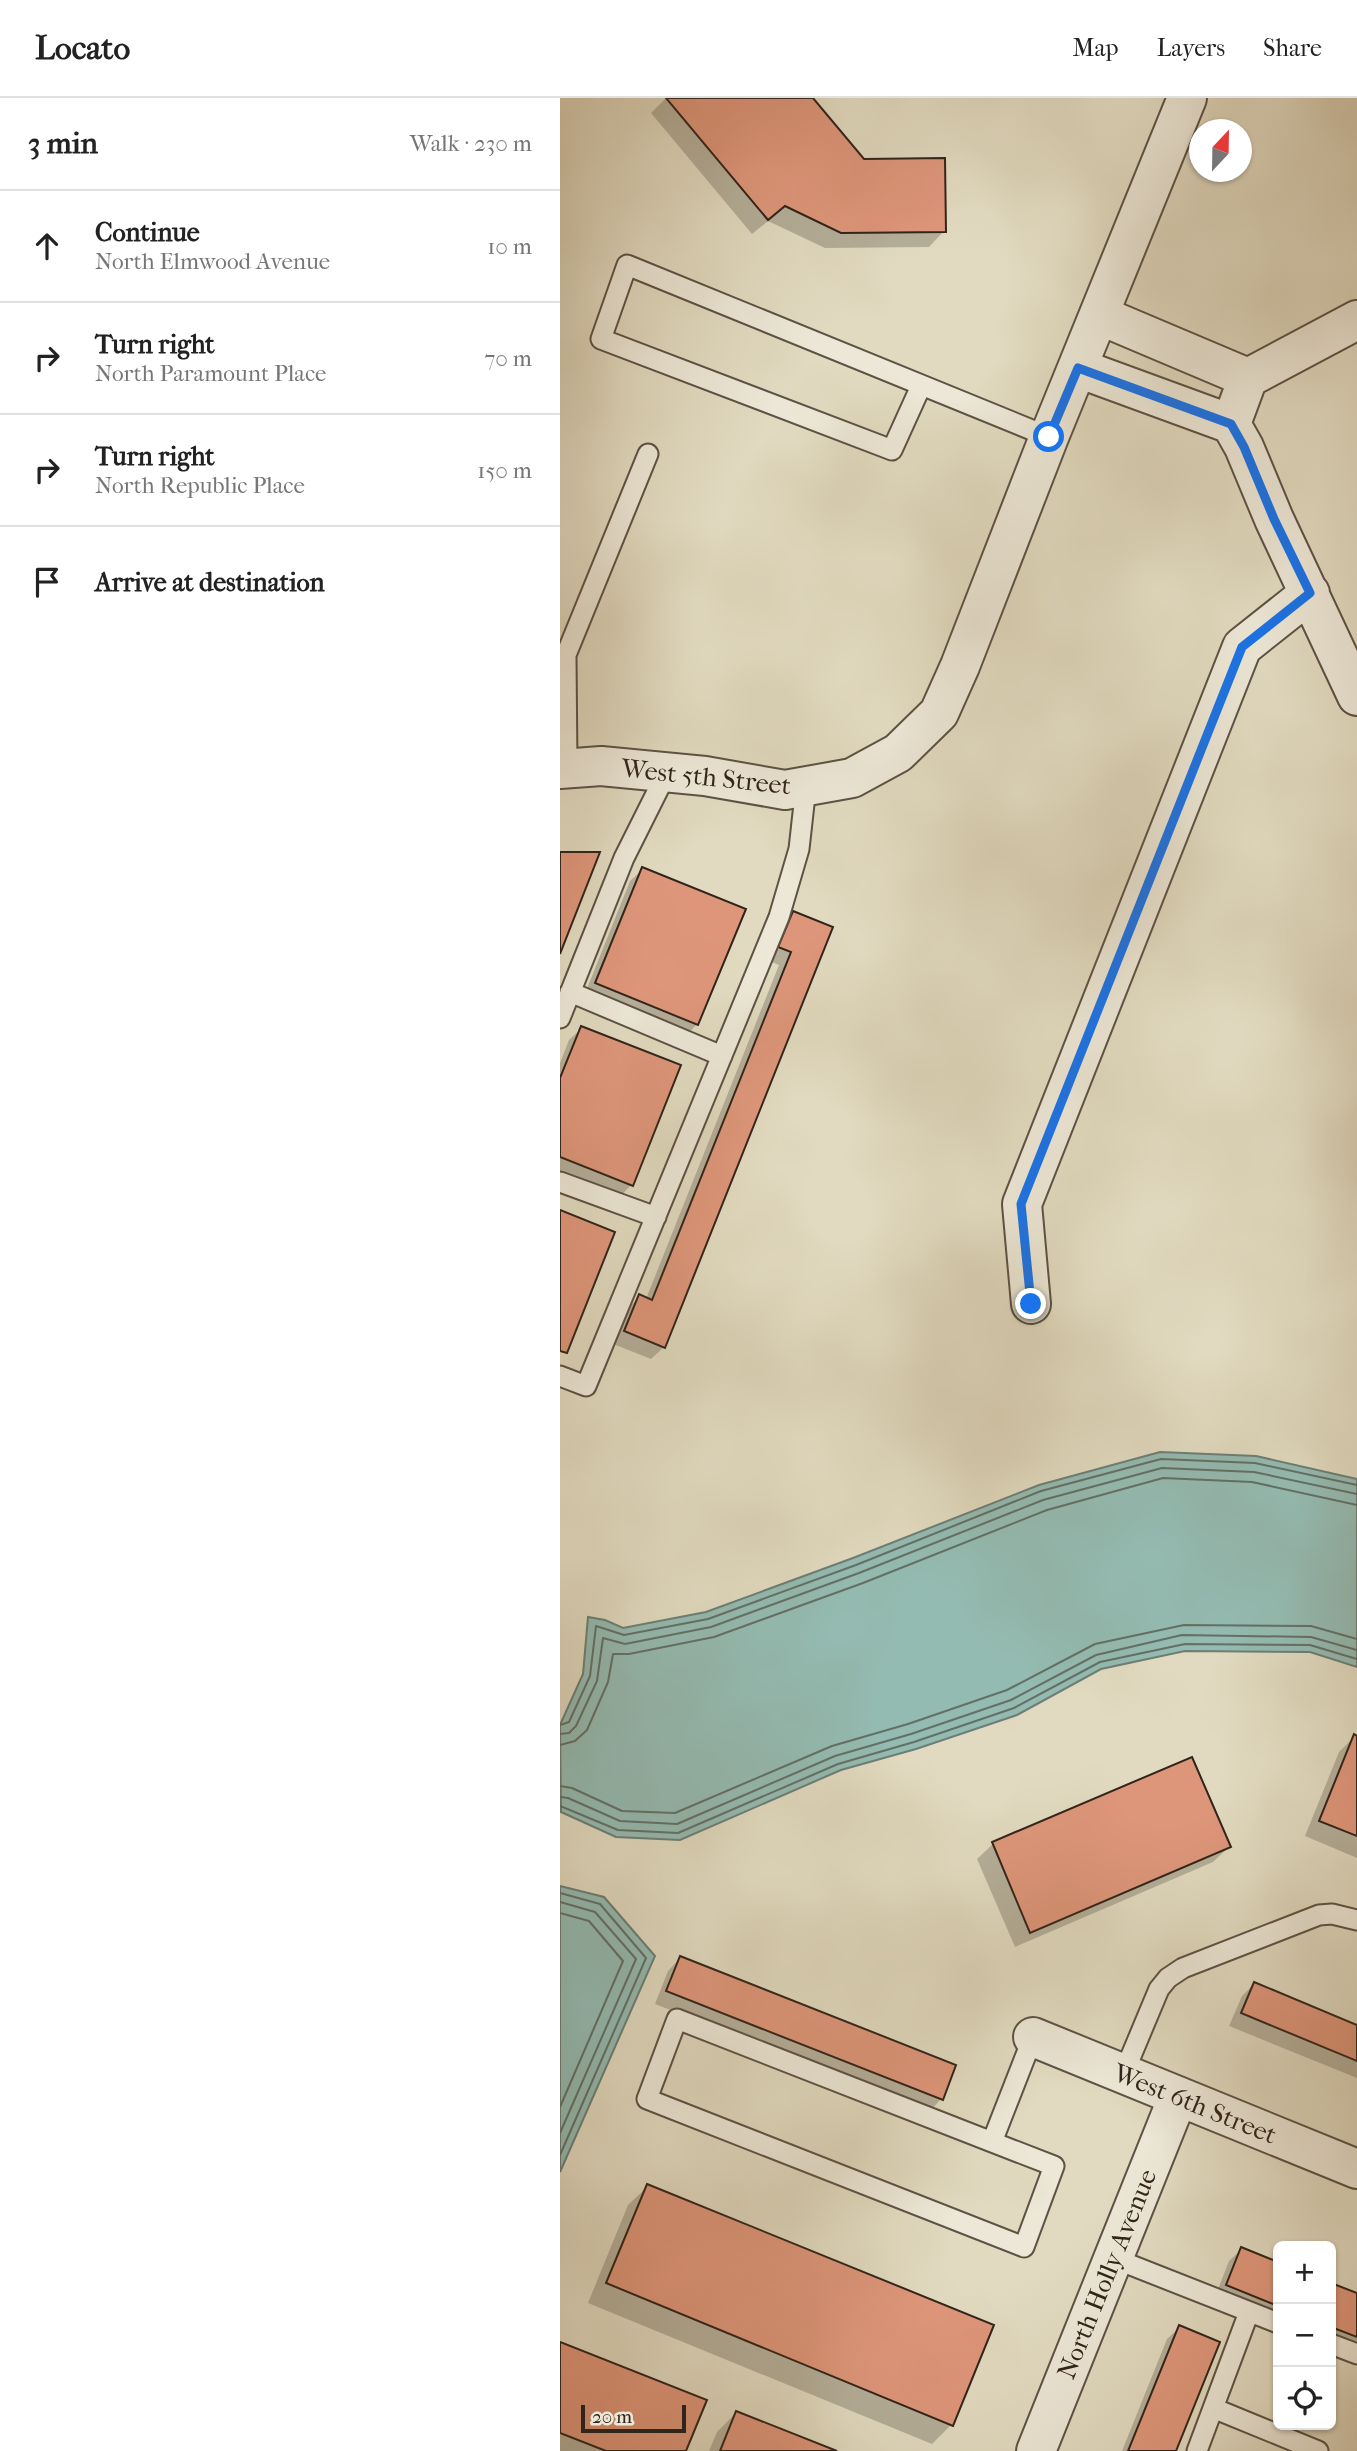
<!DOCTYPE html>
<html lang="en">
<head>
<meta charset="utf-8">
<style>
  body { margin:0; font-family:"IM FELL French Canon",serif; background:#f2f2f2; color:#222 }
  .controls { position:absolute; right:21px; bottom:21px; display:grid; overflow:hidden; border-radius:10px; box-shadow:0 2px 5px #0004 }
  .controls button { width:63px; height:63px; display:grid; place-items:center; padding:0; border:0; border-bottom:2px solid #e0e0e0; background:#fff; color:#222; font:35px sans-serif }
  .compass { position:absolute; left:629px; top:21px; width:63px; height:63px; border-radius:50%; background:#fff; box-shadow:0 2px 5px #0004; rotate:22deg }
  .scale { position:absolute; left:21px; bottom:18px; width:105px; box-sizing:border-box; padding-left:7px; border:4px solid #31241b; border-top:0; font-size:19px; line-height:24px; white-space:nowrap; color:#31241b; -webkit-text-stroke:5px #ece7d6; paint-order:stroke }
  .stop { position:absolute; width:21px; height:21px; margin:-16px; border:5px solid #1a73e8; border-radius:50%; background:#fff }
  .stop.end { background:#1a73e8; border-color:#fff; box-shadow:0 2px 7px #0008 }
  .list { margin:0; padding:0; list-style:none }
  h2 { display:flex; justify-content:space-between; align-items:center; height:91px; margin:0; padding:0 28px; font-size:30px }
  h2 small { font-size:23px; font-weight:400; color:#767676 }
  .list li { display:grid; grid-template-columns:46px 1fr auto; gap:21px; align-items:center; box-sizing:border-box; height:112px; padding:0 28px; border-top:2px solid #e0e0e0 }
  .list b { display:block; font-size:26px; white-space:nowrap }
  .list p { margin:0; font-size:23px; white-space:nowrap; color:#767676 }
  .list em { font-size:23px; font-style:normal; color:#767676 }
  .icon { flex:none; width:38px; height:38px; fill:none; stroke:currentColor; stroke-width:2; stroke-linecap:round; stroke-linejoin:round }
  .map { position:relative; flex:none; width:797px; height:2353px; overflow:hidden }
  header { display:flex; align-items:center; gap:42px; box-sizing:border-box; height:98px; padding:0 35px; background:#fff; border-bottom:2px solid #e0e0e0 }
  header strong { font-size:33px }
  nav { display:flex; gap:38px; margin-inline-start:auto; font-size:24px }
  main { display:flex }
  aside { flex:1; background:#fff }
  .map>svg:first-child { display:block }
  .water { fill:#94bbb2; stroke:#6c7f76; stroke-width:2 }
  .shadow { fill:#0003 }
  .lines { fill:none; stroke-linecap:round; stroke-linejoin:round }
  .shore { stroke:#627066; stroke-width:2 }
  .building { fill:#de967a; stroke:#31241b; stroke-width:2 }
  .service-casing { stroke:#5d5244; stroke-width:23 }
  .minor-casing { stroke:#5d5244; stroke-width:42 }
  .service { stroke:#ece7d6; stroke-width:19 }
  .minor { stroke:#ece7d6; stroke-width:38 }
  .route { stroke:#1a73e8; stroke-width:9 }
  .labels { text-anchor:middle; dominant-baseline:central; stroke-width:6; stroke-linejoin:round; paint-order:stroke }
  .street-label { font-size:26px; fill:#31241b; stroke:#ece7d6 }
</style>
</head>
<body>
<header>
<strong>Locato</strong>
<nav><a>Map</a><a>Layers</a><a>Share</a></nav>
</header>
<main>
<aside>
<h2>3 min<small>Walk · 230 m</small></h2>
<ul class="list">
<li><svg class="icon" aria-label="ahead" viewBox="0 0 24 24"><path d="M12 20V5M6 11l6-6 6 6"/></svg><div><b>Continue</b><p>North Elmwood Avenue</p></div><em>10 m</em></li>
<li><svg class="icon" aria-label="right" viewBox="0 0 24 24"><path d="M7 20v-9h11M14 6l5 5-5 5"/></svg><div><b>Turn right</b><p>North Paramount Place</p></div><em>70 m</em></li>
<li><svg class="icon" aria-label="right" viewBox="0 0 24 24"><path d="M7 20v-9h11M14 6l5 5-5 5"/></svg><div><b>Turn right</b><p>North Republic Place</p></div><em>150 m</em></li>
<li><svg class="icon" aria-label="arrive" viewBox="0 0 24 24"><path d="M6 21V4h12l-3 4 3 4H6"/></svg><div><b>Arrive at destination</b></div></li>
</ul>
</aside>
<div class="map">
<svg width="797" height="2353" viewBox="0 0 797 2353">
  <rect width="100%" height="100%" fill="#e1dac0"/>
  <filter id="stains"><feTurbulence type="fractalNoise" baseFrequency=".00286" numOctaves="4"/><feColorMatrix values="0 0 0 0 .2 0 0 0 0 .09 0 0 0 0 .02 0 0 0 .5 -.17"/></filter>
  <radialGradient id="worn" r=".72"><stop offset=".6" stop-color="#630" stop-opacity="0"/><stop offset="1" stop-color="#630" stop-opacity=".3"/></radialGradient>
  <path class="water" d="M 600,1354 L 696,1358 L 797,1381 L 797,1569 L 750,1554 L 625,1553 L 541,1571 L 457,1617 L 356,1651 L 281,1672 L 120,1742 L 56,1739 L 1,1714 L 0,1627 L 23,1576 L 28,1519 L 45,1522 L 63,1530 L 146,1514 L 293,1460 L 479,1387 Z
    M 0,1788 L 44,1799 L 95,1858 L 0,2074 Z"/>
  <path class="shadow" d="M 106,0 L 251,0 L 303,62 L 384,133 L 369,149 L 265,150 L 208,123 L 192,136 L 91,15 Z
    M 83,771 L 137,926 L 125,939 L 24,898 L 70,783 Z
    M 234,815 L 271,830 L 104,1249 L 91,1261 L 53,1246 L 67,1211 L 80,1199 L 86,1201 L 219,867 L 207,862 L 221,827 Z
    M 22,930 L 71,1087 L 59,1100 L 0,1076 L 0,965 L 9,942 Z
    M 795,1638 L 797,1639 L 797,1760 L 745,1738 L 779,1654 Z
    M 433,1746 L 669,1749 L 653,1764 L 455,1849 L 417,1761 Z
    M 120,1860 L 394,1968 L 381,2001 L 369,2014 L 95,1906 L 108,1873 Z
    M 694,1886 L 797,1928 L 797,1980 L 669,1928 L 682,1898 Z
    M 88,2088 L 391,2327 L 372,2346 L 28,2205 L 68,2107 Z
    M 682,2151 L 718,2166 L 718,2225 L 655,2199 L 669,2163 Z
    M 771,2187 L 797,2197 L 797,2256 L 771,2246 Z
    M 620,2229 L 615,2353 L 562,2353 L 607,2241 Z
    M 0,2246 L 125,2353 L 0,2353 Z
    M 176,2315 L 273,2353 L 149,2353 L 157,2334 Z"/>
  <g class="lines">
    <path class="shore" d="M 0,1627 L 9,1624 L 30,1578 L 36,1528 L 64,1537 L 148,1521 L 296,1467 L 481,1393 L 601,1361 L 695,1365 L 797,1387
      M 0,1636 L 9,1635 L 16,1628 L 37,1583 L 43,1540 L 65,1546 L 151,1529 L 299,1475 L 483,1402 L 602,1370 L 694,1374 L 797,1396
      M 0,1647 L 15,1643 L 27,1632 L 48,1584 L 53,1556 L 69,1556 L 154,1539 L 303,1485 L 487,1412 L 603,1380 L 692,1384 L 797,1407
      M 0,1688 L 12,1690 L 62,1713 L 115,1715 L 272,1648 L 348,1626 L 447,1592 L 535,1546 L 624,1527 L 751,1528 L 797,1541
      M 0,1699 L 8,1700 L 60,1723 L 117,1726 L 275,1658 L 351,1636 L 451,1602 L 536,1557 L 622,1537 L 751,1539 L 797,1552
      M 0,1708 L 58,1732 L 118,1735 L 278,1666 L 354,1644 L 454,1610 L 540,1564 L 625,1546 L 750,1547 L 797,1561
      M 0,1795 L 40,1806 L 86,1860 L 0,2057
      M 0,1804 L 35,1814 L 76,1861 L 0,2035
      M 0,1815 L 29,1823 L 63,1863 L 0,2009"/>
  </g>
  <path class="building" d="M 106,0 L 253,0 L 304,61 L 385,60 L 386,134 L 281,135 L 225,108 L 208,122 Z
    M 0,754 L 40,754 L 0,856 Z
    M 82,769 L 186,811 L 138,927 L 35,885 Z
    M 233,813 L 273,829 L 105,1250 L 64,1233 L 79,1196 L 92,1202 L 231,854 L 218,849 Z
    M 21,928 L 121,967 L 73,1088 L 0,1059 L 0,980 Z
    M 0,1112 L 55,1134 L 7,1255 L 0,1253 Z
    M 794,1636 L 797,1638 L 797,1738 L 759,1723 Z
    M 632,1659 L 671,1749 L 470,1835 L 432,1744 Z
    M 120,1858 L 396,1967 L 383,2002 L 106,1893 Z
    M 694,1884 L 797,1927 L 797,1963 L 681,1915 Z
    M 87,2086 L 434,2227 L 393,2328 L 46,2185 Z
    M 681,2149 L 718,2164 L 718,2208 L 666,2187 Z
    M 771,2185 L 797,2195 L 797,2239 L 771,2229 Z
    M 619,2227 L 660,2244 L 616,2353 L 568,2353 Z
    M 0,2244 L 147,2302 L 126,2353 L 46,2353 L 0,2335 Z
    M 176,2313 L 277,2353 L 160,2353 Z"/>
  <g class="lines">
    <g class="service-casing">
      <path id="service" d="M 361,288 L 332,352 L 41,241 L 67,167 L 489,339
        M 6,557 L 88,356
        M 0,558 L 6,557 L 7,670
        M 10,894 L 162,958
        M 0,920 L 64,760 L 107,674
        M 0,1084 L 96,1119
        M 0,1278 L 26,1288 L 219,819 L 239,751 L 246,688
        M 563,1977 L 599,1891 L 608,1880 L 623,1870 L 759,1817 L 772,1816 L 797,1822
        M 432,2044 L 494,2068 L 464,2149 L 87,2001 L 117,1921 L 432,2044 L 473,1939
        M 553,2160 L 718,2225
        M 771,2246 L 797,2256
        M 653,2310 L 758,2353
        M 637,2353 L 689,2214"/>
    </g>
    <g class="minor-casing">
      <path id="minor" d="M 539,217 L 688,280
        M 518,270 L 671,326
        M 688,280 L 671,326 L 684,349 L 714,421 L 797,598
        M 688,280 L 797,222
        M 0,671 L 41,668 L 145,678 L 225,692 L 292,680 L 338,655 L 379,615 L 400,568 L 489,339 L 627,0
        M 471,1206 L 462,1106 L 682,549 L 750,495
        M 473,1939 L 797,2071
        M 476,2353 L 618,1999"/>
    </g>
    <use href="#service" class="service"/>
    <use href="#minor" class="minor"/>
  </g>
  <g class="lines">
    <path class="route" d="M 471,1206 L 461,1106 L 682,549 L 750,495 L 714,421 L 684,349 L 671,326 L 518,270 L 489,339"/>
  </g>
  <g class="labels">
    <g class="street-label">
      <text transform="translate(146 679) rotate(6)">West 5th Street</text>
      <text transform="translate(635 2006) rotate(22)">West 6th Street</text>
      <text transform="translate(547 2176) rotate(-68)">North Holly Avenue</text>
    </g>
  </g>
  <rect width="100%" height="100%" filter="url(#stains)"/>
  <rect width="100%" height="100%" fill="url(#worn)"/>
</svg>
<div class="controls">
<button>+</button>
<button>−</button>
<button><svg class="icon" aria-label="locate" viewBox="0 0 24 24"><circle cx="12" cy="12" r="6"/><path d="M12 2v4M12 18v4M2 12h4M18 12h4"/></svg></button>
</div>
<svg class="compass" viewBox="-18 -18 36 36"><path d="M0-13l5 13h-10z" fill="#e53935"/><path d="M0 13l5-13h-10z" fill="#767676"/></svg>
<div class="scale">20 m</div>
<div class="stop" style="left:489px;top:339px"></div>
<div class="stop end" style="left:471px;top:1206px"></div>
</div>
</main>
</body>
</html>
